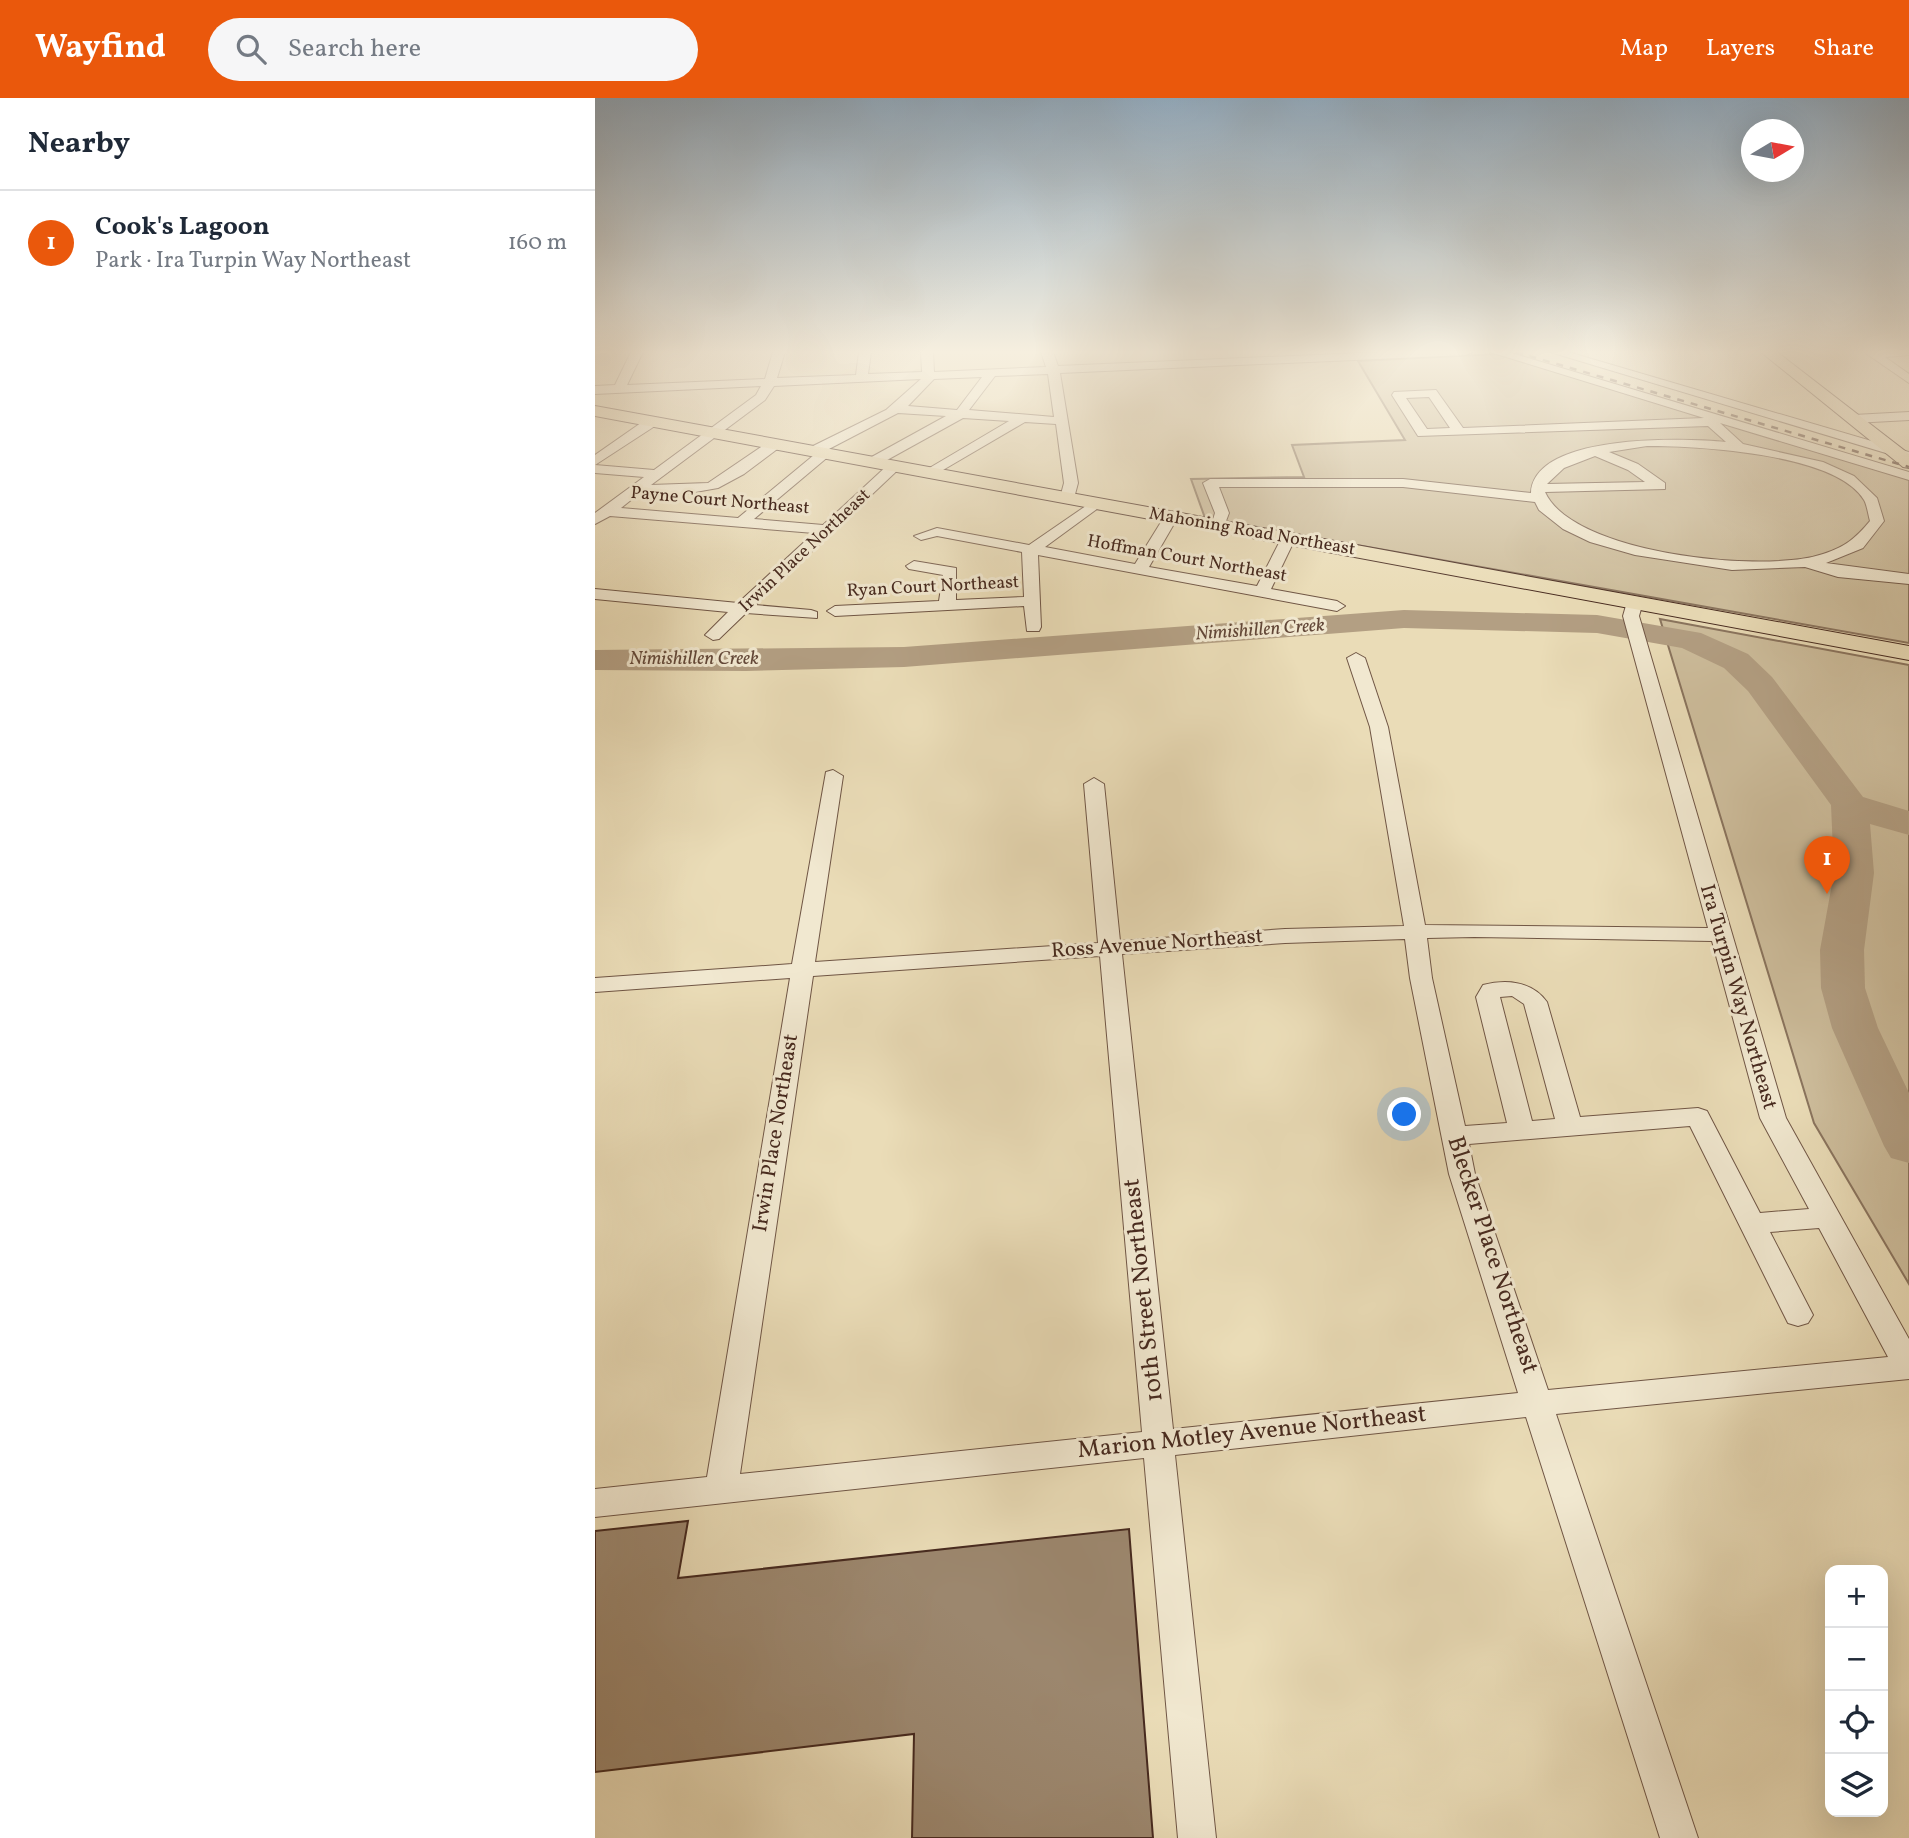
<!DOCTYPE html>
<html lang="en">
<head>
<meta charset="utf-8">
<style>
  body { margin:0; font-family:Vollkorn,serif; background:#f6f6f7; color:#1f2937 }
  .controls { position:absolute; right:21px; bottom:21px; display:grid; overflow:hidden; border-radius:14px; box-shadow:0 7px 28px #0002 }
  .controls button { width:63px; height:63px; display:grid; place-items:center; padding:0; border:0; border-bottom:2px solid #e0e1e3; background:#fff; color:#1f2937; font:35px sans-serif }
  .compass { position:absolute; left:1146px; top:21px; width:63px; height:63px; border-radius:50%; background:#fff; box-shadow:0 7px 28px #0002; rotate:80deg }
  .you { position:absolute; left:810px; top:1017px; width:24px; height:24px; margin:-18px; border:5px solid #fff; border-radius:50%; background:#1a73e8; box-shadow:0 0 0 10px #1a73e833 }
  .badge { display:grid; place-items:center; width:46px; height:46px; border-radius:50%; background:#ea580c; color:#fff; font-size:23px; font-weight:700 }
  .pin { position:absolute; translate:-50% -58px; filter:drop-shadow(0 2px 4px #0008) }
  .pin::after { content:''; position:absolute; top:37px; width:24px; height:21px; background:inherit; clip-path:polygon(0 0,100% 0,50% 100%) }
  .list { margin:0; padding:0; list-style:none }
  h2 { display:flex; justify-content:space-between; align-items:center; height:91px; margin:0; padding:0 28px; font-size:30px }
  h2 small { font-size:23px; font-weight:400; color:#747a83 }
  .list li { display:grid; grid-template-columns:46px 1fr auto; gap:21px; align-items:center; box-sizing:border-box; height:105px; padding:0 28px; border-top:2px solid #e0e1e3 }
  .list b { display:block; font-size:26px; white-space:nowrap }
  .list p { margin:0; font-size:23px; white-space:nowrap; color:#747a83 }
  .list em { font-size:23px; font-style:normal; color:#747a83 }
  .icon { flex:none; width:38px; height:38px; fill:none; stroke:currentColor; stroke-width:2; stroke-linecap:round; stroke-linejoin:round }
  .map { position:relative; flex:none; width:1314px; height:1740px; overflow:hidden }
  header { display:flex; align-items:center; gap:42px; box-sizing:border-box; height:98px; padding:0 35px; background:#ea580c; color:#fff }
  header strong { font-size:33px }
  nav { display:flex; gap:38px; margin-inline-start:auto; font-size:24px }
  .search { width:490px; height:63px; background:#f6f6f7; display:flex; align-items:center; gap:18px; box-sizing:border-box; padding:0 24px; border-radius:38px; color:#747a83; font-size:26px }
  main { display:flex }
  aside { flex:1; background:#fff }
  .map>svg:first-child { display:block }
  .green { fill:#cebe9d; stroke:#8a745e; stroke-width:2 }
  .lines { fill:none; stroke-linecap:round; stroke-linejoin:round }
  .river { fill:#b39f83; fill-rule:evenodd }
  .building { fill:#9c876e; stroke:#472a1f; stroke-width:2 }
  .minor-casing { stroke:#705645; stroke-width:2 }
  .major-casing { stroke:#472a1f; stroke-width:2 }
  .minor { fill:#f1e8d0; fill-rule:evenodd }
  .major { fill:#eadcb7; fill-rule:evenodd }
  .rail { stroke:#472a1f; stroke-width:2.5; stroke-dasharray:7 7; stroke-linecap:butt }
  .labels { text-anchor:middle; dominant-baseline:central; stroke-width:6; stroke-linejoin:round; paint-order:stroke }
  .far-street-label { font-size:18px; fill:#472a1f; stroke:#f1e8d0 }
  .far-water-label { font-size:19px; font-style:italic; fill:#624738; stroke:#f1e8d0 }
  .street-label { font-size:21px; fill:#472a1f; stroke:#f1e8d0 }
  .near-street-label { font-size:24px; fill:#472a1f; stroke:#f1e8d0 }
</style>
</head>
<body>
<header>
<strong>Wayfind</strong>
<div class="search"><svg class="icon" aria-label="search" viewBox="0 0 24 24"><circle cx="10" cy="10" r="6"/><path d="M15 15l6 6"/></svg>Search here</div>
<nav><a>Map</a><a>Layers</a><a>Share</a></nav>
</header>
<main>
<aside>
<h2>Nearby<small></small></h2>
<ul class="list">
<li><span class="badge">1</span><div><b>Cook's Lagoon</b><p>Park · Ira Turpin Way Northeast</p></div><em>160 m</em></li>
</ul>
</aside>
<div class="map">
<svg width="1314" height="1740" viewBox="0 0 1314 1740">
  <rect width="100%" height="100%" fill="#eadcb7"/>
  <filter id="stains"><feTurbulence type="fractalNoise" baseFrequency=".00286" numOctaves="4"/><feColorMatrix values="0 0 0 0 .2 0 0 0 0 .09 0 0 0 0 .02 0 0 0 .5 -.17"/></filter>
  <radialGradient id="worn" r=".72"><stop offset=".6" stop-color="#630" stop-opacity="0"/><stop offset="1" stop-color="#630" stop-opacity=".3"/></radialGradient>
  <path class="green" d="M 903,256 L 1314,381 L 1314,545 L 610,420 L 596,381 L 709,379 L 697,347 L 810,342 L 763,263 Z
    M 1065,521 L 1314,567 L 1314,1186 L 1219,1025 Z"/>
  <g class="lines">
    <path class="river" d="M 809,512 L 1002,517 L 1106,535 L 1153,556 L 1177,579 L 1268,699 L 1314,713 L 1314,737 L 1275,726 L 1279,775 L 1269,852 L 1270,890 L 1283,930 L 1314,995 L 1314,1065 L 1296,1060 L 1289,1048 L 1237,930 L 1226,890 L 1225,852 L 1239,775 L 1236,707 L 1153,593 L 1129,570 L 1087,550 L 1002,535 L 809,530 L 309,569 L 151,573 L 0,572 L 0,552 L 309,549 Z"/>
  </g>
  <path class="building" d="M 93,1423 L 83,1480 L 534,1431 L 558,1740 L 317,1740 L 319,1636 L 0,1674 L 0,1433 Z"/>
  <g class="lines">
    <g class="minor-casing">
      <path id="minor" d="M 36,254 L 48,254 L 32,287 L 170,281 L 178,254 L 190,254 L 182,280 L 261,277 L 264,254 L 276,254 L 273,276 L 327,274 L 326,254 L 338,254 L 339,274 L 451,269 L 446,254 L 458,254 L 463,268 L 791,254 L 877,254 L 871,257 L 465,275 L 483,385 L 479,400 L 472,404 L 465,400 L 469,385 L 461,326 L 430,324 L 336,379 L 329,375 L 331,372 L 414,323 L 368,320 L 283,367 L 273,367 L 273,361 L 351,318 L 303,315 L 232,352 L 236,355 L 234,358 L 159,421 L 228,427 L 295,365 L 307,368 L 160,507 L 216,512 L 222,514 L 222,520 L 151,515 L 124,541 L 118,542 L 110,537 L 133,514 L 0,501 L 0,491 L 143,505 L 219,435 L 15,418 L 0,426 L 0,415 L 49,379 L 0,375 L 0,357 L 53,320 L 63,320 L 63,326 L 0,367 L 59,372 L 161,297 L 166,288 L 0,296 L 0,288 L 20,287 ZM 453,276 L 459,319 L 374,312 L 400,278 ZM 387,279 L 362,312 L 313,308 L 339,281 ZM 326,281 L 291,312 L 214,350 L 212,353 L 219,357 L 143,420 L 26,410 L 46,394 L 89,396 L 123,390 L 149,376 L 185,349 L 185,343 L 175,343 L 113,385 L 56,387 L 170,302 L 179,288 Z
        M 895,254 L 913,254 L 1314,374 L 1314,382 L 1125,325 L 1148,346 L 1228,364 L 1259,378 L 1282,400 L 1289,423 L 1268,450 L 1231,465 L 1314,476 L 1314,486 L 1243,479 L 1210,469 L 1137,472 L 1040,457 L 995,444 L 968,431 L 944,412 L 940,404 L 808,389 L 624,389 L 634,415 L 628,431 L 618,431 L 616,428 L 620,415 L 608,385 L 615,381 L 808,381 L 936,395 C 939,335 1089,340 1131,344 L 1113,328 L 823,338 L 797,297 L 799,294 L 841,292 L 868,330 L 1109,320 ZM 834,299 L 855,330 L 832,331 L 811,300 ZM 1052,348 C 1101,348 1241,355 1269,402 C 1272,407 1273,416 1275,423 C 1261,440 1250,449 1228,456 C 1170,476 977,456 950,394 L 1070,391 L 1070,385 L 1043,366 L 1014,354 ZM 1000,358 L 1033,372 L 1050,384 L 952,386 L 969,370 Z
        M 955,254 L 973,254 L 1314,354 L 1314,362 Z
        M 1269,254 L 1314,254 L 1314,257 L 1290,259 L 1314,276 L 1314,285 Z
        M 1314,314 L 1314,322 L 1259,325 L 1253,321 L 1259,317 Z
        M 501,401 L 506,402 L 506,408 L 450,449 L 540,466 L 571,416 L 576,415 L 583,419 L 554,469 L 662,488 L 686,441 L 693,437 L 700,441 L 676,491 L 742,503 L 750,508 L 742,513 L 443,457 L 446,529 L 444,533 L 432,533 L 429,508 L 240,518 L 232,513 L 240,508 L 344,503 L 348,477 L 314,471 L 311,468 L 319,463 L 361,470 L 361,502 L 429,499 L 427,454 L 342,438 L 326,442 L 319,438 L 342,430 L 434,447 Z
        M 1040,499 L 1048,504 L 1044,518 L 1191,1020 L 1314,1241 L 1314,1281 L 961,1316 L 1103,1740 L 1065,1740 L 931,1319 L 580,1357 L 621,1740 L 583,1740 L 549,1360 L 0,1419 L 0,1391 L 112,1379 L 195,880 L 0,894 L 0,880 L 197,866 L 231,674 L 238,672 L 248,678 L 220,864 L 503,845 L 489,686 L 499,680 L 509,686 L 525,843 L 690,831 L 809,828 L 775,629 L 752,560 L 761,555 L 770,560 L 793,629 L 830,827 L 1113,830 L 1028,518 L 1032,504 ZM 879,839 L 1117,843 L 1165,1020 L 1214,1111 L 1165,1115 L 1112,1013 L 1103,1010 L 985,1019 L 952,904 C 937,883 911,881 888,887 L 881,899 L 912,1025 L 870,1028 L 837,880 L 832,840 ZM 810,841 L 815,880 L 854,1076 L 923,1295 L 578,1331 L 527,856 L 690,845 ZM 505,858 L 547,1334 L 145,1376 L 218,878 ZM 917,898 L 929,906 L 960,1021 L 937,1023 L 905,899 ZM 1095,1028 L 1193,1225 L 1203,1228 L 1213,1225 L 1218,1217 L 1175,1134 L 1224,1130 L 1293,1259 L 953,1292 L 880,1076 L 874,1046 Z"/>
    </g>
    <g class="major-casing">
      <path id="major" d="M 1166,254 L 1182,254 L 1314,356 L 1314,370 L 1308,369 Z
        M 0,308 L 1314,548 L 1314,562 L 0,318 Z"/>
    </g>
    <use href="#minor" class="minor"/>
    <use href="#major" class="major"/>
    <path class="rail" d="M 921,254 L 1314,369"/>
  </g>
  <linearGradient id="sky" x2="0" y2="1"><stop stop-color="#93acc0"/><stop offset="0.51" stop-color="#f6efdf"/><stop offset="1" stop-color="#f6efdf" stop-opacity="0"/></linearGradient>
  <rect width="1314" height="498" fill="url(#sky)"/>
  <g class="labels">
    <g class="far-street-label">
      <text transform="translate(125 403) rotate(5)">Payne Court Northeast</text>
      <text transform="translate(657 434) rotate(10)">Mahoning Road Northeast</text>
      <text transform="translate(210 453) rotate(-43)">Irwin Place Northeast</text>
      <text transform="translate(592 461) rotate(10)">Hoffman Court Northeast</text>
      <text transform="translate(338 489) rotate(-3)">Ryan Court Northeast</text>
    </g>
    <g class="far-water-label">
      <text transform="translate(665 532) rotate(-4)">Nimishillen Creek</text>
      <text x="99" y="561">Nimishillen Creek</text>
    </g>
    <g class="street-label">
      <text transform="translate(562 846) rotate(-4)">Ross Avenue Northeast</text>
      <text transform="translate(1143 899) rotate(74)">Ira Turpin Way Northeast</text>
      <text transform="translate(181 1035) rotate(-81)">Irwin Place Northeast</text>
    </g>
    <g class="near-street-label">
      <text transform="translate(897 1157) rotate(72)">Blecker Place Northeast</text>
      <text transform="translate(549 1192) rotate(-96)">10th Street Northeast</text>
      <text transform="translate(657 1335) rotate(-6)">Marion Motley Avenue Northeast</text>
    </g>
  </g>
  <rect width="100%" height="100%" filter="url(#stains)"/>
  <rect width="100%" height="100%" fill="url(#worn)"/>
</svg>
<div class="controls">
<button>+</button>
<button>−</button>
<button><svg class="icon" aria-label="locate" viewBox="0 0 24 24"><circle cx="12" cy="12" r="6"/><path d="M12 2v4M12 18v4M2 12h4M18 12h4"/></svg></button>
<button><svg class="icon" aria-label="layers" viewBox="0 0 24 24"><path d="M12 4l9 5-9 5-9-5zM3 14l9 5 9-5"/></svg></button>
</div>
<svg class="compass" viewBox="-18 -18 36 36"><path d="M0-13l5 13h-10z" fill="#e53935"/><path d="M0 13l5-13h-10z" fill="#747a83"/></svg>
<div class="you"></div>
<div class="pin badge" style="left:1232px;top:796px">1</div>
</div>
</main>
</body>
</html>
